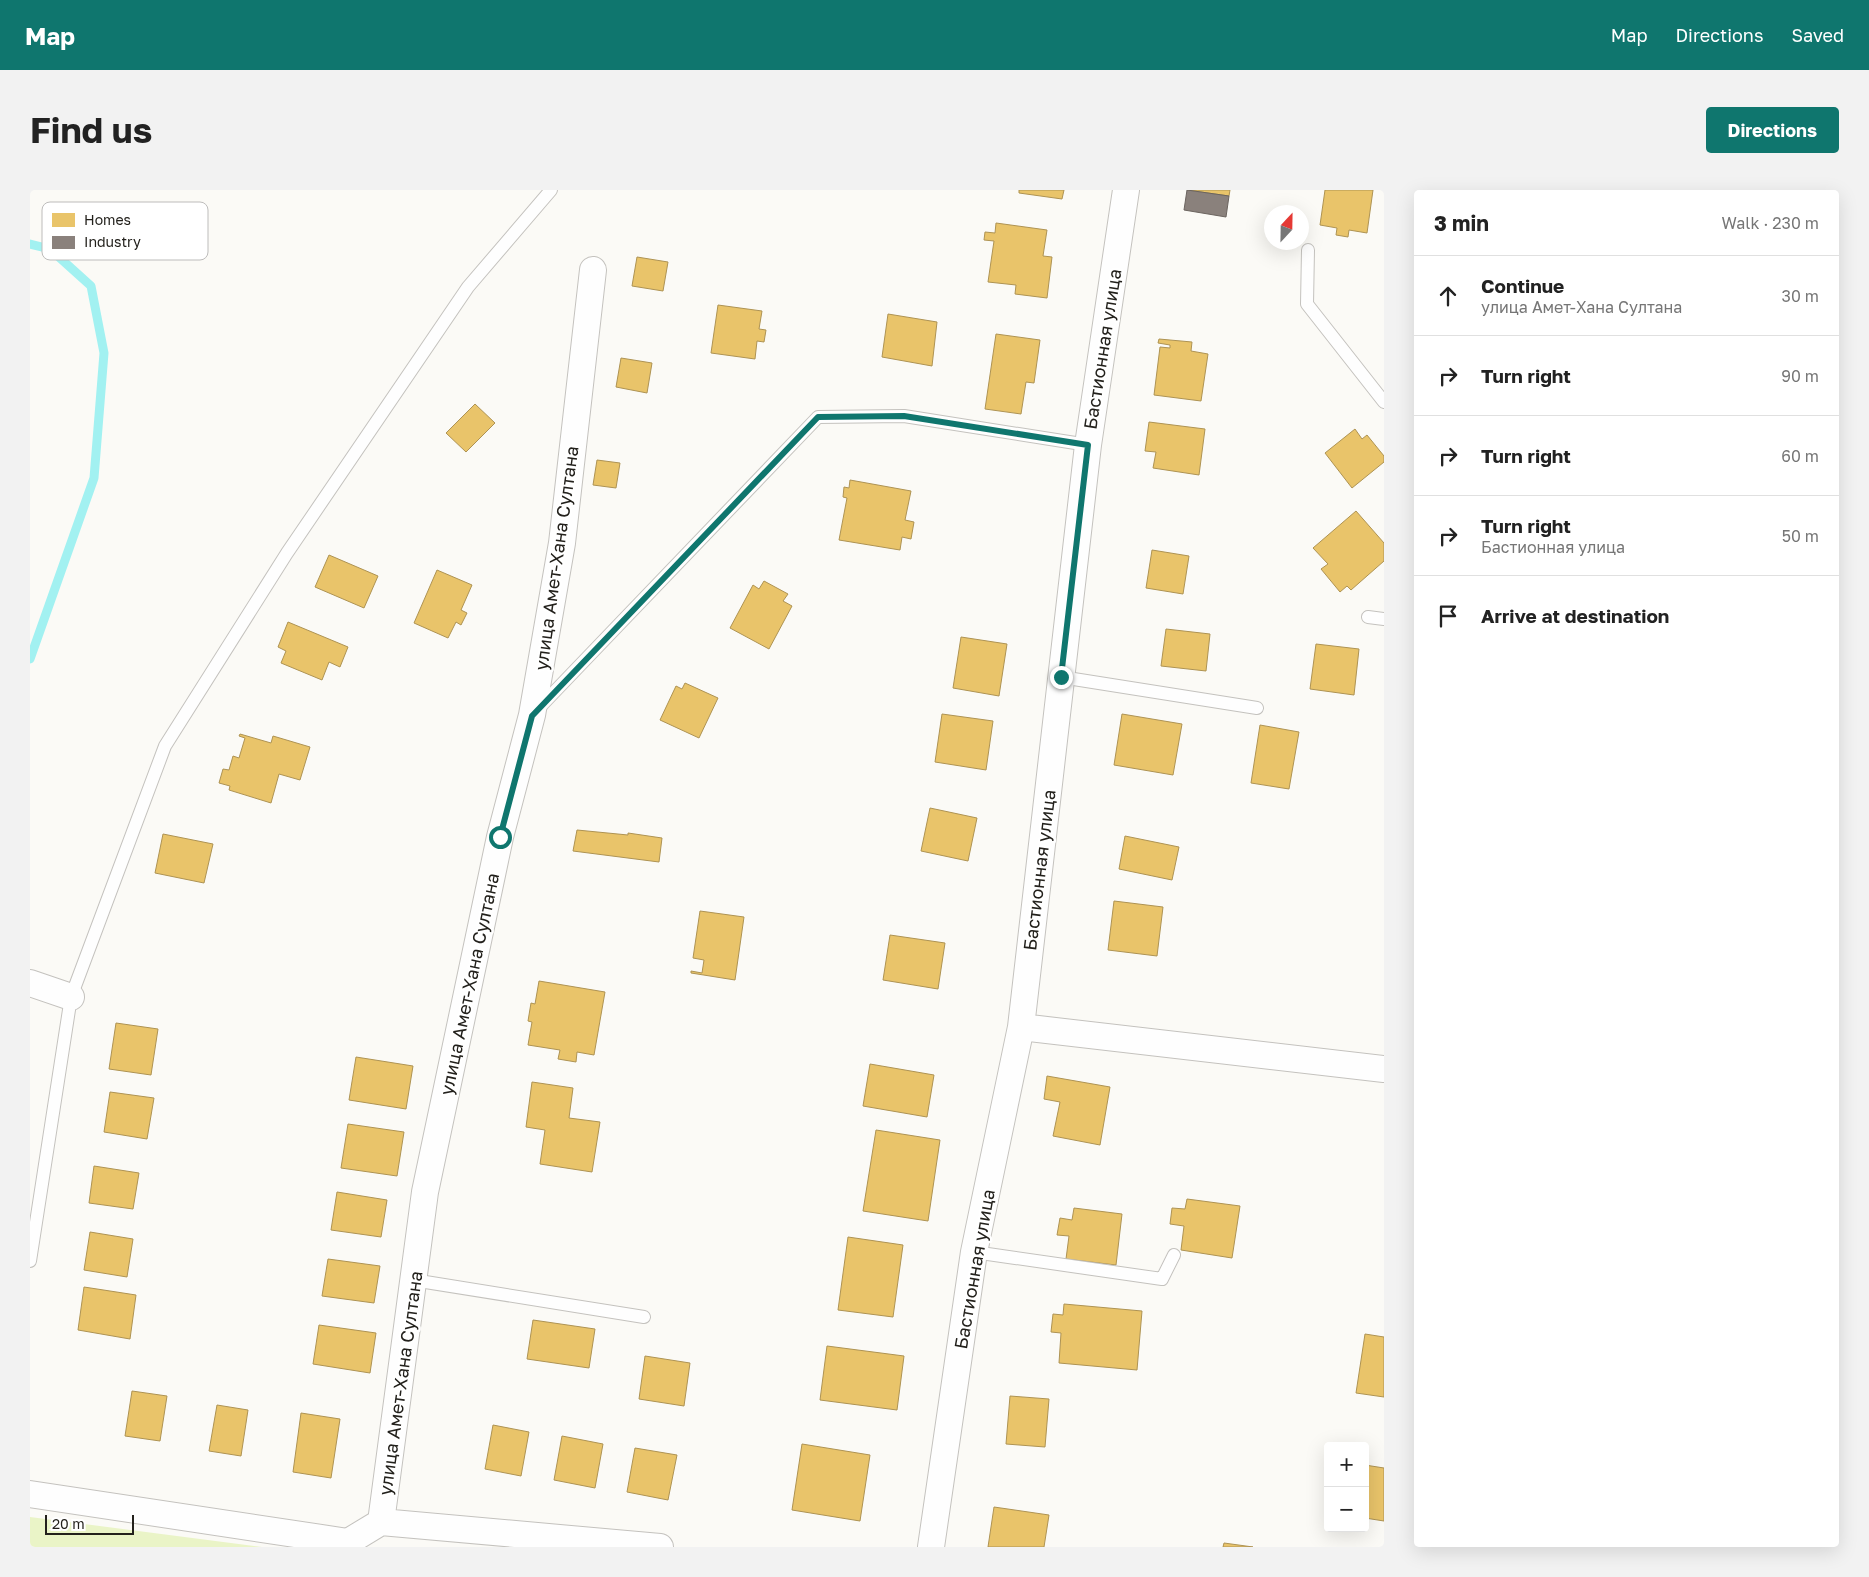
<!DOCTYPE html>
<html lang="en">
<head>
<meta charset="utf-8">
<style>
  body { margin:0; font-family:"Golos Text",sans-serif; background:#f2f2f2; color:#222 }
  .controls { position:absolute; right:15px; bottom:15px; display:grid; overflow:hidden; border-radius:5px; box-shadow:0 5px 20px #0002 }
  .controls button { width:45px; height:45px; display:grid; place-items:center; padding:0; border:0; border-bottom:1px solid #e0e0e0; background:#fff; color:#222; font:25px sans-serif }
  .compass { position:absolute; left:1234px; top:15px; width:45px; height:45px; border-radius:50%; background:#fff; box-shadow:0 5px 20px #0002; rotate:22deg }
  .scale { position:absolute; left:15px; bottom:12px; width:89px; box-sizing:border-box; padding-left:5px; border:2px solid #23211c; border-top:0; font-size:14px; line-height:18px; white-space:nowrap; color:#23211c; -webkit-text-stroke:4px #fff; paint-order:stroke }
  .stop { position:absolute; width:15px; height:15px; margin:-11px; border:4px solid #0f766e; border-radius:50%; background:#fff }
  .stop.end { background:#0f766e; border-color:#fff; box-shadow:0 1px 5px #0008 }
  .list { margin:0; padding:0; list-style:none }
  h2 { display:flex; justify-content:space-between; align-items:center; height:65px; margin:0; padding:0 20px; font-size:21px }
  h2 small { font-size:16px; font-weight:400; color:#767676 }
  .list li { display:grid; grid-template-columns:32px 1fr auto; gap:15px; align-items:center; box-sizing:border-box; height:80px; padding:0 20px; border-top:1px solid #e0e0e0 }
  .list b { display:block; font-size:19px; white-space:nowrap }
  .list p { margin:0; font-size:16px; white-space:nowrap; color:#767676 }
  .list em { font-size:16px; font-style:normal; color:#767676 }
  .icon { flex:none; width:28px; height:28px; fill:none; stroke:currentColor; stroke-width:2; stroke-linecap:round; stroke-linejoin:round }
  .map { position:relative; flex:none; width:1354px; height:1357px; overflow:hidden; border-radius:5px }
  header { display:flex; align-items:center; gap:30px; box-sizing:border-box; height:70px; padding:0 25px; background:#0f766e; color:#fff }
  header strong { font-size:24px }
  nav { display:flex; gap:28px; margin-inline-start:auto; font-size:18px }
  .intro { display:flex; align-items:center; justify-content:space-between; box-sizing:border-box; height:120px; padding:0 30px }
  h1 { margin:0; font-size:35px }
  .button { padding:12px 22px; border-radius:5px; background:#0f766e; color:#fff; font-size:18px; font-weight:700 }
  main { display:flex; gap:30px; padding:0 30px }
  aside { flex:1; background:#fff; border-radius:5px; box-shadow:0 5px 20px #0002 }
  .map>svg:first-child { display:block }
  .green { fill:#eaf4c7 }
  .homes { fill:#e9c46a; stroke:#ae9353 }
  .industry { fill:#8a817c; stroke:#6b645f }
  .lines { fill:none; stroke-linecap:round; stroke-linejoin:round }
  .stream { stroke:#a2f1f1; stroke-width:9 }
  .lane-casing { stroke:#c4c2be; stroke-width:14 }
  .street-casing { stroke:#c4c2be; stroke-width:28 }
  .lane { stroke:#fefefe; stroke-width:12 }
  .street { stroke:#fefefe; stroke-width:26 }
  .route { stroke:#0f766e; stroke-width:6 }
  .labels { text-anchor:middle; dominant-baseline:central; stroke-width:5; stroke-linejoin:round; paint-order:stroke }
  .street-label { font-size:18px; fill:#23211c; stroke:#fff }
  .key { fill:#fff; stroke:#bdbcbb; stroke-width:1 }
  .key-label { font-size:14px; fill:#23211c }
</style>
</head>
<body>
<header>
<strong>Map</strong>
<nav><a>Map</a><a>Directions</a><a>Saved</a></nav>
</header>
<div class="intro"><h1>Find us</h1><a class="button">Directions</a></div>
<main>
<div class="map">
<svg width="1354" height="1357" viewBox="0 0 1354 1357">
  <rect width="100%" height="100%" fill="#fbfaf6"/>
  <path class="green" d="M 0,1327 L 232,1357 L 0,1357 Z"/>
  <path class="homes" d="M 989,0 L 1034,0 L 1032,9 L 989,3 Z
    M 1157,0 L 1200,0 L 1199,6 Z
    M 1295,0 L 1343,0 L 1337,43 L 1319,40 L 1318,47 L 1306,45 L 1307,38 L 1290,35 Z
    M 966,33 L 1017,40 L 1013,66 L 1022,67 L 1017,108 L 985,104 L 986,95 L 958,92 L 964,51 L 954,50 L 955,42 L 965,43 Z
    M 607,67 L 638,72 L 633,101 L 602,96 Z
    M 688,115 L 732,121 L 729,139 L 736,140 L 734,152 L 727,151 L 725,169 L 681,163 Z
    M 858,124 L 907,132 L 902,176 L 852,167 Z
    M 966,144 L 1010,150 L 1004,193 L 996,192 L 991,224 L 955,219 Z
    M 1129,149 L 1162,152 L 1161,161 L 1178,164 L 1171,211 L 1124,205 L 1130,157 L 1140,158 L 1140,155 L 1128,153 Z
    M 591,168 L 622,173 L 617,203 L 586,197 Z
    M 445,214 L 465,233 L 436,262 L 416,243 Z
    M 1119,232 L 1175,239 L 1169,285 L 1123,278 L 1126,262 L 1115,261 Z
    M 1325,239 L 1332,249 L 1337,245 L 1354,266 L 1354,272 L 1322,298 L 1295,263 Z
    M 567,270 L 590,273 L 586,298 L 563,295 Z
    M 820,290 L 881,301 L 875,330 L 884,332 L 881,349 L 872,347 L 870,360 L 809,350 L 817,308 L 813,307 L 814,297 L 819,298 Z
    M 1326,321 L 1354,353 L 1354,371 L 1321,400 L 1317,396 L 1310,402 L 1291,379 L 1298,374 L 1283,358 Z
    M 1122,360 L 1159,366 L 1153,404 L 1116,398 Z
    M 299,365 L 348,386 L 334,418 L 285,397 Z
    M 407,380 L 442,395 L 431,420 L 437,423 L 431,435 L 426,432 L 418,448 L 384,433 Z
    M 734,391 L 758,404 L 753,411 L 762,416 L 739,459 L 700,438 L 723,395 L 729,399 Z
    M 258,432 L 318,457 L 310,477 L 299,472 L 292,490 L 251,473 L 256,461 L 248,457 Z
    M 1136,439 L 1180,444 L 1176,481 L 1131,476 Z
    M 931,447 L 977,454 L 969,506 L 923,498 Z
    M 1286,454 L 1329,459 L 1324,505 L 1280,499 Z
    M 655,493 L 688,508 L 669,548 L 630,530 L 646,496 L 652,499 Z
    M 912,524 L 963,531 L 956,580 L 905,572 Z
    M 1092,524 L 1152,534 L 1143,585 L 1084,575 Z
    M 1230,535 L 1269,542 L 1259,599 L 1221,593 Z
    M 210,544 L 241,553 L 243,546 L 280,557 L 270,590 L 249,584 L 241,613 L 199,600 L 200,596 L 189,593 L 193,579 L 199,580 L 203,566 L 209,568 L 215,548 L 209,546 Z
    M 900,618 L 947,628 L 938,671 L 891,661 Z
    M 547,640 L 598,645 L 598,643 L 632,648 L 629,672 L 543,661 Z
    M 133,644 L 183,654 L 174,693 L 125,683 Z
    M 1095,646 L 1149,657 L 1142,690 L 1089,679 Z
    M 1084,711 L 1133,717 L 1127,766 L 1078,760 Z
    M 670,721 L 714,727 L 705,790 L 661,783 L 661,781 L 672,783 L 674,770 L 663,768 Z
    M 860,745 L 915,753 L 908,799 L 853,790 Z
    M 509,791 L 575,802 L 564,865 L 547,862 L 546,872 L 528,869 L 530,860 L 498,855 L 502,832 L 498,831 L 501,813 L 505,814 Z
    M 86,833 L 128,839 L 121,885 L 79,879 Z
    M 326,867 L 383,876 L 376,919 L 319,910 Z
    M 840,874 L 904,885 L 897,927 L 833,916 Z
    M 1017,886 L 1080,897 L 1070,955 L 1023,946 L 1030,912 L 1014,909 Z
    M 502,892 L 543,898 L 539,928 L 570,932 L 562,982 L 510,974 L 515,940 L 496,937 Z
    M 80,902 L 124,908 L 117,949 L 74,942 Z
    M 318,934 L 374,942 L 367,986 L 311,978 Z
    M 846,940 L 910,950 L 898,1031 L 833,1021 Z
    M 64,976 L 109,983 L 103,1019 L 59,1013 Z
    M 307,1002 L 357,1010 L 351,1047 L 301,1040 Z
    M 1157,1009 L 1210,1016 L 1202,1068 L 1151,1060 L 1154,1036 L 1140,1034 L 1142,1018 L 1155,1019 Z
    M 1044,1018 L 1092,1024 L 1086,1075 L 1036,1069 L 1039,1046 L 1027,1045 L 1030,1028 L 1042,1030 Z
    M 60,1042 L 103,1049 L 97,1087 L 54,1080 Z
    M 818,1047 L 873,1055 L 863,1127 L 808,1120 Z
    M 298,1069 L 350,1076 L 344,1113 L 292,1106 Z
    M 54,1097 L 106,1105 L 100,1149 L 48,1140 Z
    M 1034,1114 L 1112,1121 L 1107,1180 L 1029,1173 L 1031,1143 L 1021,1142 L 1023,1124 L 1033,1125 Z
    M 503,1130 L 565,1139 L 559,1178 L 497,1169 Z
    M 289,1135 L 346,1143 L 340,1183 L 283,1174 Z
    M 1335,1144 L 1354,1147 L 1354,1207 L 1326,1203 Z
    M 797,1156 L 874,1166 L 867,1220 L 790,1210 Z
    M 615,1166 L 660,1173 L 654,1216 L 609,1209 Z
    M 102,1201 L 137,1206 L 130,1251 L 95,1246 Z
    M 980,1206 L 1019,1209 L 1015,1257 L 976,1254 Z
    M 187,1215 L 218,1220 L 211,1266 L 179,1261 Z
    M 271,1223 L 310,1229 L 301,1288 L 263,1282 Z
    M 463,1235 L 499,1242 L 491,1286 L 455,1279 Z
    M 532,1246 L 573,1254 L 565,1298 L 524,1290 Z
    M 772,1254 L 840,1265 L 830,1331 L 762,1320 Z
    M 605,1258 L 647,1265 L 638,1310 L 597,1302 Z
    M 1335,1275 L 1354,1278 L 1354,1331 L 1335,1328 Z
    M 964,1317 L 1019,1325 L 1014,1357 L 958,1357 Z
    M 1194,1353 L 1223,1357 L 1193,1357 Z"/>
  <path class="industry" d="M 1157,0 L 1199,6 L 1196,27 L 1154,20 Z"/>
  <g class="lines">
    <path class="stream" d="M 0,54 L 20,59 L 61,96 L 74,163 L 64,288 L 0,469"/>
    <g class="lane-casing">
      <path id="lane" d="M 1278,60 L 1277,114 L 1354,212
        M 1338,427 L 1354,429
        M 1031,487 L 1227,518
        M 507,520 L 788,227 L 874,226 L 1058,255
        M 944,1062 L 1132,1089 L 1144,1065
        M 0,1071 L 41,807 L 135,556 L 257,363 L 438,97 L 521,0
        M 383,1090 L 614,1127"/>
    </g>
    <g class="street-casing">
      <path id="street" d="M 0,793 L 41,807
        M 991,837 L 1354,879
        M 0,1304 L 318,1352 L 351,1332 L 630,1357
        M 351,1332 L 395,1002 L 470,647 L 502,525 L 532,353 L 563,80
        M 901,1357 L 944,1062 L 991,837 L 1058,255 L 1096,0"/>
    </g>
    <use href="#lane" class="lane"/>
    <use href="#street" class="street"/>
  </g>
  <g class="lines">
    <path class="route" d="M 470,647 L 502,526 L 788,227 L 874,226 L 1058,255 L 1031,487"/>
  </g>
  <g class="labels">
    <g class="street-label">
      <text transform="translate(1072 159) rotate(-81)">Бастионная улица</text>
      <text transform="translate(526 368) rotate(-82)">улица Амет-Хана Султана</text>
      <text transform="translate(1009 680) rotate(-83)">Бастионная улица</text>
      <text transform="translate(439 794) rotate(-78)">улица Амет-Хана Султана</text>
      <text transform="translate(944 1079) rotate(-80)">Бастионная улица</text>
      <text transform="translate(370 1193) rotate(-82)">улица Амет-Хана Султана</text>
    </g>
  </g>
  <rect x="12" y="12" width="166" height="58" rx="8" class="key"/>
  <rect x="22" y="23" width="23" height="14" fill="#e9c46a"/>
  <rect x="22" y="46" width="23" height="13" fill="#8a817c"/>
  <g class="key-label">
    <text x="54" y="35">Homes</text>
    <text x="54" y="57">Industry</text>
  </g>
</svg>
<div class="controls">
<button>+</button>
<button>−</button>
</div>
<svg class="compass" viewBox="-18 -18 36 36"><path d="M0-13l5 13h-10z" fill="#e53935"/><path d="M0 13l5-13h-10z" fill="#767676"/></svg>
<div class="scale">20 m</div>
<div class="stop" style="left:470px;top:647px"></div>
<div class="stop end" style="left:1031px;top:487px"></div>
</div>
<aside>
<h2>3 min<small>Walk · 230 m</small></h2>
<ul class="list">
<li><svg class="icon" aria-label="ahead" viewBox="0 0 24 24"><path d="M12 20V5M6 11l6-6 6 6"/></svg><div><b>Continue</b><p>улица Амет-Хана Султана</p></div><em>30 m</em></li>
<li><svg class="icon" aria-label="right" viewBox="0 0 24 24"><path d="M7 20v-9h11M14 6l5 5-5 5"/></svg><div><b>Turn right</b></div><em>90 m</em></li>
<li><svg class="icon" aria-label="right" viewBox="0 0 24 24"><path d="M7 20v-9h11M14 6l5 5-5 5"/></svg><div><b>Turn right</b></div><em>60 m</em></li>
<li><svg class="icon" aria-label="right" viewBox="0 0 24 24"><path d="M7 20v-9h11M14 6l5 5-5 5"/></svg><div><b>Turn right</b><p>Бастионная улица</p></div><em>50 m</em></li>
<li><svg class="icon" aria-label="arrive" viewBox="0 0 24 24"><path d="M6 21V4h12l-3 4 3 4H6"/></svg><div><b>Arrive at destination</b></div></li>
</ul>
</aside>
</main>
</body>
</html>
